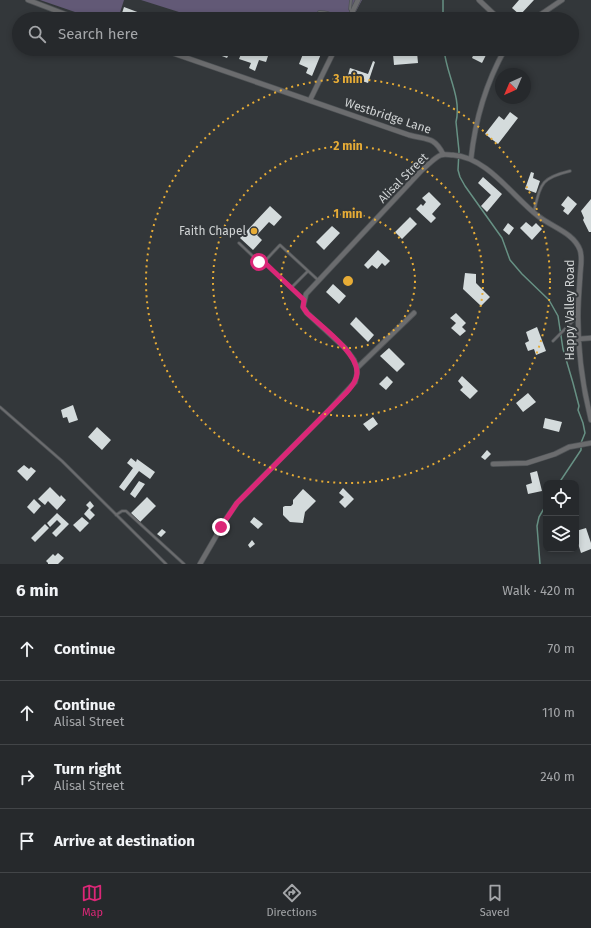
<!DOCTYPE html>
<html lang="en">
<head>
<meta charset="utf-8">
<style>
  body { margin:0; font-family:"Fira Sans",sans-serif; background:#2e3134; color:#f1f3f6 }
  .controls { position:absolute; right:12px; bottom:12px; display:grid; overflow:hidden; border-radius:8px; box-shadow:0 2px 6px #0003 }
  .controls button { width:36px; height:36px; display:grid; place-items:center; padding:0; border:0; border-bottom:1px solid #424548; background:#26292c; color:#f1f3f6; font:20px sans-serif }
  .compass { position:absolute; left:495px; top:68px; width:36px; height:36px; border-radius:50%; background:#26292c; box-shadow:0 2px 6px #0003; rotate:224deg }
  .stop { position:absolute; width:12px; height:12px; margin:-9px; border:3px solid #db2777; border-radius:50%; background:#fff }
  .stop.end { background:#db2777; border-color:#fff; box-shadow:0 1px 4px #0008 }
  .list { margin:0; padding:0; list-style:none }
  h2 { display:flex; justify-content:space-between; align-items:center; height:52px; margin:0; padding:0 16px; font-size:17px }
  h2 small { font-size:13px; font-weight:400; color:#a4a6a9 }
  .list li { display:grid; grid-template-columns:26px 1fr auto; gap:12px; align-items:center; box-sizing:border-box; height:64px; padding:0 16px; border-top:1px solid #424548 }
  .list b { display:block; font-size:15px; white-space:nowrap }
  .list p { margin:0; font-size:13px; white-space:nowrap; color:#a4a6a9 }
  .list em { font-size:13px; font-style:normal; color:#a4a6a9 }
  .icon { flex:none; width:22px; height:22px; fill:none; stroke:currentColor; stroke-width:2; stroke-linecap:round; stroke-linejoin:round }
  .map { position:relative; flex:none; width:591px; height:564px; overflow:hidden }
  .search { position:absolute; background:#26292c; box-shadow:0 2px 6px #0003; left:12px; right:12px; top:12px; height:44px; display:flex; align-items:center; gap:10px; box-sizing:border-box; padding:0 14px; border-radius:22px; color:#a4a6a9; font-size:15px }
  .sheet { height:308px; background:#26292c }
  nav { display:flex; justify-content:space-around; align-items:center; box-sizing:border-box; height:56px; border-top:1px solid #424548; background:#26292c; font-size:11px; color:#a4a6a9 }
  nav a { display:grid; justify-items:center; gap:2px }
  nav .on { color:#db2777 }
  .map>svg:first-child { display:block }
  .green { fill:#625976 }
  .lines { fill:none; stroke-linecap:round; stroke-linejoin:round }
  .stream { stroke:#679184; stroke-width:1.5 }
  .building { fill:#d4dbdc }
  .service-casing { stroke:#4f5356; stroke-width:3.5 }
  .minor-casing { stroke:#4f5356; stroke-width:6 }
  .service { stroke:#6b6c6e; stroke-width:2 }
  .minor { stroke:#6b6c6e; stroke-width:4.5 }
  .route { stroke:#db2777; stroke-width:5 }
  .ring { fill:none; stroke:#e7ac36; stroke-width:2; stroke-dasharray:2 4 }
  .poi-dot { fill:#e7ac36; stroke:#33373a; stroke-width:1.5 }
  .labels { text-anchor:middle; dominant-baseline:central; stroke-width:4; stroke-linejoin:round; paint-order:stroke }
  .street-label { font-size:12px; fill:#cfd2d3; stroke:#33373a }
  .poi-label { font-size:12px; fill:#cfd2d3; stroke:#33373a; text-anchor:end }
  .centre { fill:#e7ac36; stroke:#33373a; stroke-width:2 }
  .ring-label { font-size:12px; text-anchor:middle; font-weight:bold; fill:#e7ac36; stroke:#33373a; stroke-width:4; stroke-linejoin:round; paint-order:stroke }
</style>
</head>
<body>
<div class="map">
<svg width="591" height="564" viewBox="0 0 591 564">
  <rect width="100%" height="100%" fill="#33373a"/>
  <path class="green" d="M 40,0 L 124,0 L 118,19 L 87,19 L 75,12 Z
    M 141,0 L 362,0 L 352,19 L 201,19 Z"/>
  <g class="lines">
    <path class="stream" d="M 443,19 L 443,0
      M 444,49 C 446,74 462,97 456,122 L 459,151 L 458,170 L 460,177 L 465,186 L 502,238 L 510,260 L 522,274 L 549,300 L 558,316 L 563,349 L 573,383 L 579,406 L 578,410 L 583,423 L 585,433 L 581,443
      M 559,483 L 581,450 L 581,447
      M 540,564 L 537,526 L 539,517 L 546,505"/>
  </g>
  <path class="building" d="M 519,0 L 534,0 L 520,15 L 512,8 Z
    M 124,7 L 156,19 L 120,19 Z
    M 210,49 L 236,49 L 234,54 L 230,52 L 227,58 L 209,51 Z
    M 243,49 L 251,51 L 252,49 L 258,49 L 269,53 L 266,62 L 259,60 L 255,71 L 249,68 L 251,63 L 239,59 Z
    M 305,49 L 310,49 L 321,54 L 312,76 L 306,73 L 308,68 L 299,64 Z
    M 476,49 L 489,49 L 482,63 L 472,58 Z
    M 532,49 L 541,49 L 534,56 L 530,51 Z
    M 417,52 L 418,63 L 394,65 L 393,54 Z
    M 373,61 L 375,62 L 368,83 L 362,81 L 361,83 L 357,81 L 358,79 L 348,75 L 350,68 L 368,74 Z
    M 510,112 L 518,118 L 498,144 L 485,134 L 499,116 L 504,120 Z
    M 531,172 L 534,173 L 533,178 L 540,181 L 536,193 L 525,189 Z
    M 483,177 L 502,194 L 487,212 L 481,206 L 491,195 L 478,183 Z
    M 429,192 L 441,204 L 432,214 L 436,218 L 431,223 L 416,209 L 421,204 L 423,206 L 426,202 L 422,198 Z
    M 568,196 L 577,204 L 568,215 L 563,211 L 565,208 L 561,205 Z
    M 591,199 L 591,232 L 589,232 L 583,220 L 584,218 L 581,211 Z
    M 270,206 L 282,217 L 274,226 L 269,222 L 257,235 L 262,240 L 253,250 L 240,238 Z
    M 410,217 L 417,224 L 402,239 L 395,232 Z
    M 526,222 L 532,227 L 536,223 L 542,229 L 532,240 L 520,228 Z
    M 508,223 L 514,228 L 509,235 L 503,230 Z
    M 332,226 L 340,233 L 324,250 L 316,242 Z
    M 378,250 L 390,261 L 385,266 L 382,263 L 377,269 L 372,265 L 368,269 L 364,265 Z
    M 465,273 L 476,274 L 476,283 L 490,297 L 481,306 L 463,289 Z
    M 333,284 L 346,296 L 339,304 L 326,292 Z
    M 456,313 L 466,323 L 462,327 L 466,331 L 460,336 L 451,328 L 456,323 L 450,318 Z
    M 356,317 L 374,335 L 368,342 L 350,324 Z
    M 537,327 L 546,351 L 536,355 L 534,349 L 528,351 L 525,343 L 529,341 L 526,332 Z
    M 389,348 L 405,364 L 397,372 L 380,356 Z
    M 387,376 L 393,382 L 386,390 L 379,384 Z
    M 462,376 L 478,391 L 470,399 L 460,390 L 463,387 L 458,381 Z
    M 528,393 L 536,402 L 523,412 L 516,403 Z
    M 73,405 L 78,420 L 69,423 L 67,417 L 63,418 L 61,410 Z
    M 373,417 L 378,424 L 369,431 L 363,424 Z
    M 545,418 L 562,422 L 559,432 L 543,428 Z
    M 97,427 L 111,440 L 102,450 L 88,437 Z
    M 487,450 L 491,454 L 485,460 L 481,457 Z
    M 131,458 L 136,462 L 137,459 L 155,472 L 150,479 L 139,471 L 124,491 L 119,487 L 133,468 L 127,463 Z
    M 24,465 L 29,469 L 31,467 L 36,471 L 27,481 L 17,471 Z
    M 537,471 L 542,491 L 528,494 L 526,485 L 532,483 L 530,473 Z
    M 139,481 L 145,484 L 135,498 L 130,494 Z
    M 50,487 L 60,497 L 61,495 L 66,500 L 57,510 L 48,501 L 45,505 L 38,499 Z
    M 343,488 L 354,499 L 345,508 L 339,502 L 344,497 L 339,493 Z
    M 303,489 L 316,501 L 305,512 L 303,523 L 290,522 L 283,515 L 283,507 L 285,506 L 291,506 L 293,504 L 293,500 Z
    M 147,497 L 156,506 L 140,522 L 131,513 Z
    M 34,499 L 41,506 L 34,514 L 27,507 Z
    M 90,501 L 94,506 L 90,510 L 95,515 L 90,520 L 84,514 L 89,508 L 86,505 Z
    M 57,513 L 69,524 L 56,537 L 52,533 L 61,524 L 57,520 L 50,527 L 47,523 Z
    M 82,517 L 89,523 L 80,532 L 73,525 Z
    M 254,517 L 263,524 L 258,529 L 250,522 Z
    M 45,524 L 49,528 L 35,542 L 31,538 Z
    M 586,528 L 591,543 L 591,549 L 581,553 L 576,537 L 576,531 Z
    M 162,529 L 166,532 L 161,537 L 157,534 Z
    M 252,540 L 255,544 L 250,548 L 248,545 Z
    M 58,553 L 64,558 L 58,564 L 48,564 L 48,563 L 46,561 L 53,554 L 55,556 Z"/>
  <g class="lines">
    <g class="service-casing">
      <path id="service" d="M 351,0 L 350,9 L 354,15
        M 319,12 C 329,11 334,16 342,19
        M 534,211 C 541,183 541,178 570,171
        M 239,243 L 259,262 L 264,262
        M 291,288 L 308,271
        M 304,301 L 264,262 L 280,245 L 318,280
        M 553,341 L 577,317
        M 0,407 L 62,461 L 166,564
        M 116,515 L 122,511 L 126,511 L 184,564"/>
    </g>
    <g class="minor-casing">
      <path id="minor" d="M 28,0 L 78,19
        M 479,0 L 499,19
        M 349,19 L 358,0
        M 534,19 L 562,0
        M 161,49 L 409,135 C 426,140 434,136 443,154
        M 310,100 L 335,49
        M 471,159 C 475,121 486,83 505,49
        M 578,339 L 591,338
        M 357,368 L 414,313
        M 493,464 L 527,463 L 555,454 L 569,447 L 591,443
        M 200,564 L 226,519 L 237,503 L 330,409 L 355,382 L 357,374 L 357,368 L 354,360 L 346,349 L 307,313 L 303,307 L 306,294 L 422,170 C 428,165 434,158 441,155 C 445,154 449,155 453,155 C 487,157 513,197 538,216 C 552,227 574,233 580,250 C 583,259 580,269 580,278 C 579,291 578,304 578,317 C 578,354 582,384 591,420"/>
    </g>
    <use href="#service" class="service"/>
    <use href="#minor" class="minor"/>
  </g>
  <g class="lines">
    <path class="route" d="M 221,527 L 237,503 L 347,392 C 352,386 357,380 357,373 C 358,353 321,326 307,313 L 303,307 L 304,300 L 264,262 L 259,262"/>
  </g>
  <g class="ring">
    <circle cx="348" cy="281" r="67"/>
    <circle cx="348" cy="281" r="135"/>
    <circle cx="348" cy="281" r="202"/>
  </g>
  <circle class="poi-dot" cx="254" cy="231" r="4"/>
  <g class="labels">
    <g class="street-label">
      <text transform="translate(388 116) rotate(18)">Westbridge Lane</text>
      <text transform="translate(403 178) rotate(-45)">Alisal Street</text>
      <text transform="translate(570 310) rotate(-90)">Happy Valley Road</text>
    </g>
    <g class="poi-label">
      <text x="246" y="231">Faith Chapel</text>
    </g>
  </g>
  <circle cx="348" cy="281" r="6" class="centre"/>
  <g class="ring-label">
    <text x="348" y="83">3 min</text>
    <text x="348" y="150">2 min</text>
    <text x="348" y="218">1 min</text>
  </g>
</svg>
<div class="controls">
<button><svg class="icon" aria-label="locate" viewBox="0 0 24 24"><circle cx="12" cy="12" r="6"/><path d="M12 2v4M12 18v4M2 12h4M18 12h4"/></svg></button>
<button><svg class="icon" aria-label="layers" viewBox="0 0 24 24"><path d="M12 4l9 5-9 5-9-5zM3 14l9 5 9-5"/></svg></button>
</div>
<svg class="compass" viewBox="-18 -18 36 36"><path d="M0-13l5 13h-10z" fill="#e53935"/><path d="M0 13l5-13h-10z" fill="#a4a6a9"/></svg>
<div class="stop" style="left:259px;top:262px"></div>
<div class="stop end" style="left:221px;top:527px"></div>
<div class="search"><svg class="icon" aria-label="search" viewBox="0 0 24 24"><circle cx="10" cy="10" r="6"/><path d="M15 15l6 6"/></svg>Search here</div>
</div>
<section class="sheet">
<h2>6 min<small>Walk · 420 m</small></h2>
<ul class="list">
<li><svg class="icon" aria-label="ahead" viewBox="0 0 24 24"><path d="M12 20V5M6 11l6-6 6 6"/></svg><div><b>Continue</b></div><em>70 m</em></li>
<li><svg class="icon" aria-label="ahead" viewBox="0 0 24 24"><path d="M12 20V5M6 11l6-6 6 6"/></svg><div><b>Continue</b><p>Alisal Street</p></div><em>110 m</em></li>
<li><svg class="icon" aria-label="right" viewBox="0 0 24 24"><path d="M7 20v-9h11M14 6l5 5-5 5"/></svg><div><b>Turn right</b><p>Alisal Street</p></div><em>240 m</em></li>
<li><svg class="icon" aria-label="arrive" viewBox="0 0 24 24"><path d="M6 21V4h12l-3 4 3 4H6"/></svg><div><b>Arrive at destination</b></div></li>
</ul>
</section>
<nav>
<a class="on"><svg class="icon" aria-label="map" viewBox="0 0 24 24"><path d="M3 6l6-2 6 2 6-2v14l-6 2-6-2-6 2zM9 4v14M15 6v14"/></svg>Map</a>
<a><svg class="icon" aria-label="directions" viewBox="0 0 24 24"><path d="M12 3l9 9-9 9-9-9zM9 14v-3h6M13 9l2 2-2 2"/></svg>Directions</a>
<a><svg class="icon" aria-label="saved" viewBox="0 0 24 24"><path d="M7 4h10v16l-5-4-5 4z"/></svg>Saved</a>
</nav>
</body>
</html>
